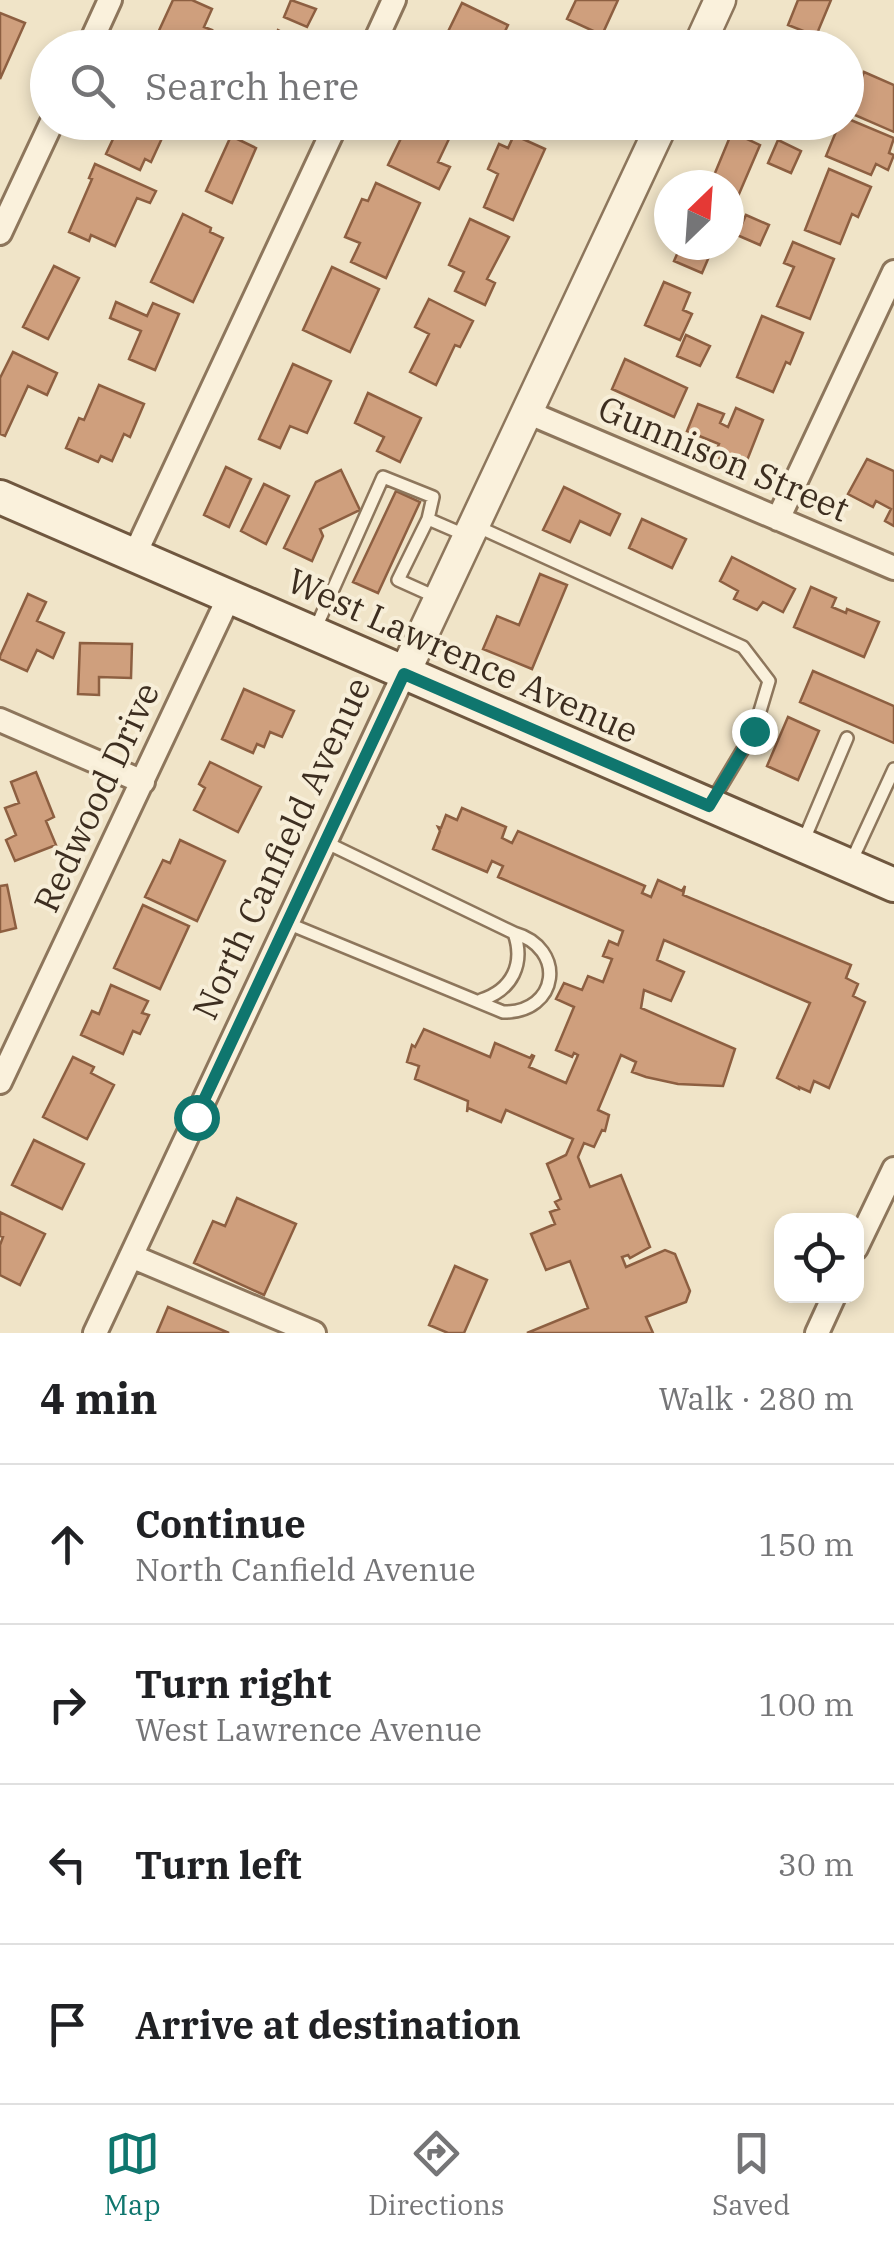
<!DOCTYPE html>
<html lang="en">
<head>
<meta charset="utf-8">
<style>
  body { margin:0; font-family:"IBM Plex Serif",serif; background:#f6f6f6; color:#202124 }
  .controls { position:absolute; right:30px; bottom:30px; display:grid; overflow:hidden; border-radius:20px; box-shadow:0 5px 15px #0003 }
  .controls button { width:90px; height:90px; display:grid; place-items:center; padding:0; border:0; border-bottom:2px solid #e0e0e0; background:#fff; color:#202124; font:50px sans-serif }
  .compass { position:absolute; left:654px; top:170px; width:90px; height:90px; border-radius:50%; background:#fff; box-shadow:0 5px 15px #0003; rotate:25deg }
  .stop { position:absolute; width:30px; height:30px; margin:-22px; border:8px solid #0f766e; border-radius:50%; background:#fff }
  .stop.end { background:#0f766e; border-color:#fff; box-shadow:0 2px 10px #0008 }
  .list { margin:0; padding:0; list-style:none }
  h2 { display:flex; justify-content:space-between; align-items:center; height:130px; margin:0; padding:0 40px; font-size:42px }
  h2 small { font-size:32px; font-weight:400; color:#757577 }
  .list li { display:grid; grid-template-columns:65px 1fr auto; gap:30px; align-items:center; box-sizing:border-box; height:160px; padding:0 40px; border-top:2px solid #e0e0e0 }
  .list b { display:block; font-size:38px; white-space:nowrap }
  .list p { margin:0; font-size:32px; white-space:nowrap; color:#757577 }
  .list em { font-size:32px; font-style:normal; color:#757577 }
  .icon { flex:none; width:55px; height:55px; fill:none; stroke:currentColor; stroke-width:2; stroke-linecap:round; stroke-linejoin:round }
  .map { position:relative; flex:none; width:894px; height:1333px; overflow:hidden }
  .search { position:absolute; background:#fff; box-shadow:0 5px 15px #0003; left:30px; right:30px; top:30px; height:110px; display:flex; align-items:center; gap:25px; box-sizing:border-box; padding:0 35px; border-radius:55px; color:#757577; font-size:38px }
  .sheet { height:770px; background:#fff }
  nav { display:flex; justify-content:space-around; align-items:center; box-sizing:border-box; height:140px; border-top:2px solid #e0e0e0; background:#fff; font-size:28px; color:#757577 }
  nav a { display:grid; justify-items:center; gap:5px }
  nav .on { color:#0f766e }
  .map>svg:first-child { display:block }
  .building { fill:#cf9f7d; stroke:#8d5f41; stroke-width:2.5 }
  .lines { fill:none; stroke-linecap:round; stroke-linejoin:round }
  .service-casing { stroke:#8d765c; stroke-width:16 }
  .minor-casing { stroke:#8d765c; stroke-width:28 }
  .tertiary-casing { stroke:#8d765c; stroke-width:35 }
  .secondary-casing { stroke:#6f573f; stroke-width:38 }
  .service { stroke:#faf1dc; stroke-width:11 }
  .minor { stroke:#faf1dc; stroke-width:22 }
  .tertiary { stroke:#faf1dc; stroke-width:30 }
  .secondary { stroke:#faf1dc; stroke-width:32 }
  .route { stroke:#0f766e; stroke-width:12 }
  .labels { text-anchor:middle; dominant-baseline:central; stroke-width:8; stroke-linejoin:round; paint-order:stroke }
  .street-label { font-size:35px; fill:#3d2e20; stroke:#f7eed8 }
</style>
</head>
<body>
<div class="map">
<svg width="894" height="1333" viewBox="0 0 894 1333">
  <rect width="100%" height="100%" fill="#f0e4c8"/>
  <path class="building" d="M 173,0 L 192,0 L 212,9 L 204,27 L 212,30 L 204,48 L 151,48 Z
    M 291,0 L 316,9 L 307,27 L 284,17 Z
    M 576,0 L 618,0 L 602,35 L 567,19 Z
    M 798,0 L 831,0 L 816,36 L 788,25 Z
    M 462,3 L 508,25 L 497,48 L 440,48 Z
    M 0,13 L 25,23 L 0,79 Z
    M 278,30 L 304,43 L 302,48 L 270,48 Z
    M 864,72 L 894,85 L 894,132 L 848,112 Z
    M 846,118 L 894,138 L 889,153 L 894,155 L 888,170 L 876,164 L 871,175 L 826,156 L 840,122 L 846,122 Z
    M 121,122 L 159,122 L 155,133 L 163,136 L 151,162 L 145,159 L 140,170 L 106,154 Z
    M 409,122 L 457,122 L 438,162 L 450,167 L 439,189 L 388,165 Z
    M 732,132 L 760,145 L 736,201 L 729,197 L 729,185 L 710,185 Z
    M 514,135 L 545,149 L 513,220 L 484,207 L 498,174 L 488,169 L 499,144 L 508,148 Z
    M 231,136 L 256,148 L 232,203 L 206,191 Z
    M 778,140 L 801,151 L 791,173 L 768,163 Z
    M 95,164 L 156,191 L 150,203 L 137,198 L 115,246 L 91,235 L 89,241 L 69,232 L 92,179 L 89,178 Z
    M 829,169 L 871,187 L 858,217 L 852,214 L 840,244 L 805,230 Z
    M 376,183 L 420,203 L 386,278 L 351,262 L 360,243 L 345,237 L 362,199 L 368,201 Z
    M 183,214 L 211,228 L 210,232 L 223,238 L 193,302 L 151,282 Z
    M 746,215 L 769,225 L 760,245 L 737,235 Z
    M 470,219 L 509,237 L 487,279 L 495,283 L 485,305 L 455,291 L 464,272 L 449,265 Z
    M 793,242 L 834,259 L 810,319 L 777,306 L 794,267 L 784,263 Z
    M 681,245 L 714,245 L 702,273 L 674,261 Z
    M 54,266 L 79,278 L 48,339 L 23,327 Z
    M 332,267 L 379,289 L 350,352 L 303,330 Z
    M 664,282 L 690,293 L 683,310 L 692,314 L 680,340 L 645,325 Z
    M 429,299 L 473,321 L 460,347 L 455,345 L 436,385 L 410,372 L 429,334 L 415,327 Z
    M 116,302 L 147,316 L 153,303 L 179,314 L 155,370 L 129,359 L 141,331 L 110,318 Z
    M 762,316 L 803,333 L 790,364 L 786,362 L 773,392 L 737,377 Z
    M 686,335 L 710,346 L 700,366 L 677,356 Z
    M 13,352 L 57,373 L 47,395 L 28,386 L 5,436 L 0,434 L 0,378 Z
    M 625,359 L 687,388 L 674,417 L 612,389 Z
    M 293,364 L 331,381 L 307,433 L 290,426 L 280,448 L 259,439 Z
    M 99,385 L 144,404 L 130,437 L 124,434 L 112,461 L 101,456 L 98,462 L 66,448 L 79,418 L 84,420 Z
    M 368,393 L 421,418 L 400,462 L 377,451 L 384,437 L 355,423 Z
    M 698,404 L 724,414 L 720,423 L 728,427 L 736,408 L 763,420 L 744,468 L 714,456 L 719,444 L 687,431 Z
    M 867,459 L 894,471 L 894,526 L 885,521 L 891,509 L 876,501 L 873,507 L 848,494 Z
    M 226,467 L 251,479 L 229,527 L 204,515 Z
    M 341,470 L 360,510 L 320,529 L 323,536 L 312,561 L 284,548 L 316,482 Z
    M 264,484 L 289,496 L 266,544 L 241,531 Z
    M 564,487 L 620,514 L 610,535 L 580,521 L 570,542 L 543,530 Z
    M 396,491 L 420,502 L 378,593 L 353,582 Z
    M 642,519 L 686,539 L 672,568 L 629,548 Z
    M 732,557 L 795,589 L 783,612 L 763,602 L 757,610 L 734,599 L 738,591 L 720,581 Z
    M 540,574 L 567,585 L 532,669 L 483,649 L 497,616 L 519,625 Z
    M 811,587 L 836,598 L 832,607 L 846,613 L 847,609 L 879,622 L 864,657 L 794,627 Z
    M 28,594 L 46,602 L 37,621 L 64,633 L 53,658 L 37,650 L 27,671 L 0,659 L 0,656 Z
    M 80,643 L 132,644 L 131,678 L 99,677 L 99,695 L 78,694 Z
    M 813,671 L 894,706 L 894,743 L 800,702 Z
    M 244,689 L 294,711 L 282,737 L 270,732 L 264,747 L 257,744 L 253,753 L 222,739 Z
    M 788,717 L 819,731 L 798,780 L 767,766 Z
    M 210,762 L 261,787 L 238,832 L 194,810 L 205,788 L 199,784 Z
    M 36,772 L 54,817 L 46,821 L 56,845 L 15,861 L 6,840 L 16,835 L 5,808 L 19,803 L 11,782 Z
    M 462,808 L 506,827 L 502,838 L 512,843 L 518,831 L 645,886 L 642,893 L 651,897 L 658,880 L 682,891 L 685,886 L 683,895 L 851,965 L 846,978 L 858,984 L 853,996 L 865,1002 L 829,1088 L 814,1081 L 810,1092 L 799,1087 L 799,1089 L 777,1078 L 810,1003 L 664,940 L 657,960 L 684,972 L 671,1001 L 644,990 L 641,1008 L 735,1049 L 723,1086 L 678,1084 L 646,1077 L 632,1072 L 636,1062 L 621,1055 L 598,1110 L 609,1115 L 605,1131 L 602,1130 L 594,1147 L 584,1143 L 578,1157 L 590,1187 L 621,1175 L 650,1247 L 630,1258 L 628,1255 L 622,1257 L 626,1267 L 665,1250 L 675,1254 L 690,1291 L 686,1302 L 646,1317 L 653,1333 L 527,1333 L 588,1308 L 570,1261 L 546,1270 L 531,1234 L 555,1224 L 550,1212 L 559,1209 L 555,1202 L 561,1199 L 547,1164 L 566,1155 L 573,1139 L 506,1110 L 501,1122 L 468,1108 L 467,1112 L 468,1101 L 415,1079 L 419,1066 L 407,1062 L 412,1045 L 415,1047 L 424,1029 L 490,1057 L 495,1043 L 530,1058 L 532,1055 L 534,1056 L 529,1067 L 566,1083 L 578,1055 L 574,1053 L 572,1057 L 556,1050 L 574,1007 L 556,999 L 564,983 L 582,990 L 588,976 L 603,982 L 612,959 L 603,956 L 609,941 L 618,945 L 623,931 L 498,877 L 503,866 L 492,861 L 487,872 L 433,849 L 440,831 L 438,827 L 441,828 L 446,815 L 457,820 Z
    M 180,840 L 225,861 L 197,921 L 145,897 L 163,860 L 170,863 Z
    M 7,885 L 16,928 L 0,932 L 0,886 Z
    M 143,905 L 189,926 L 160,989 L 114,968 Z
    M 111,985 L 148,1001 L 142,1013 L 149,1015 L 140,1034 L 133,1031 L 123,1054 L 81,1035 L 92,1011 L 99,1014 Z
    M 73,1057 L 94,1067 L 91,1073 L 114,1085 L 87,1139 L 43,1117 Z
    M 34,1140 L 84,1164 L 62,1209 L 12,1185 Z
    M 237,1198 L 296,1224 L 264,1295 L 194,1263 L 213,1221 L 225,1226 Z
    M 0,1212 L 45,1234 L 20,1285 L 0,1275 L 0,1245 L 3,1237 L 0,1236 Z
    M 455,1266 L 487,1280 L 464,1333 L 448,1333 L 429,1325 Z
    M 168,1307 L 229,1333 L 157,1333 Z"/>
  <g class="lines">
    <g class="service-casing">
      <path id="service" d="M 476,526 L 743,647 L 769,681 L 754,731 L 711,803
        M 438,598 L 398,580 L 428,519 L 465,535
        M 314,632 L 383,477 L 433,497 L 428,519
        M 325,842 L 514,933 C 525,964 512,990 481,1000
        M 803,842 L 847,738
        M 851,862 L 894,769
        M 287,923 L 503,1012 C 559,1013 567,948 514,933"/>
    </g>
    <g class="minor-casing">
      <path id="minor" d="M 88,48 L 110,0
        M 372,48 L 394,0
        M 0,233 L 52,122
        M 527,412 L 894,568
        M 778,519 L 894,272
        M 134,556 L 337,122
        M 0,720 L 143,782
        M 0,1082 L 229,597
        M 856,1248 L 894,1169
        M 131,1256 L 314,1333
        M 95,1333 L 404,674
        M 817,1333 L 834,1296"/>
    </g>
    <g class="tertiary-casing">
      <path id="tertiary" d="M 698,48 L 720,0
        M 404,674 L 663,122"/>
    </g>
    <g class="secondary-casing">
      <path id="secondary" d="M 0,497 L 894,885"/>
    </g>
    <use href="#service" class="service"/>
    <use href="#minor" class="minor"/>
    <use href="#tertiary" class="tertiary"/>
    <use href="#secondary" class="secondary"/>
  </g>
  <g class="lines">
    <path class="route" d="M 196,1117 L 404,674 L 709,806 L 754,731"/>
  </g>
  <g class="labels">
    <g class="street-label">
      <text transform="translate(724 458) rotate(23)">Gunnison Street</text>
      <text transform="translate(463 655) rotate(24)">West Lawrence Avenue</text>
      <text transform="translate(96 797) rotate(-65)">Redwood Drive</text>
      <text transform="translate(281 848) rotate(-65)">North Canfield Avenue</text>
    </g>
  </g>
</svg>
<div class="controls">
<button><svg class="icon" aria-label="locate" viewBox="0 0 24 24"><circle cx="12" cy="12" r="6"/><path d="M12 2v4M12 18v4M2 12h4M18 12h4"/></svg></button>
</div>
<svg class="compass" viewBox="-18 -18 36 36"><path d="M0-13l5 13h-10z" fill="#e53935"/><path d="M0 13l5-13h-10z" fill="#757577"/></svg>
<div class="stop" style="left:196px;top:1117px"></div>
<div class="stop end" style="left:754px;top:731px"></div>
<div class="search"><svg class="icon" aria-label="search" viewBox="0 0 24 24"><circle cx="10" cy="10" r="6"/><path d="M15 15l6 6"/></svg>Search here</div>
</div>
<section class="sheet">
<h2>4 min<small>Walk · 280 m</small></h2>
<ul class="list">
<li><svg class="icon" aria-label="ahead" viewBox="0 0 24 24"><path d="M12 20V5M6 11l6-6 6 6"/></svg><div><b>Continue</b><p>North Canfield Avenue</p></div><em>150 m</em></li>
<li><svg class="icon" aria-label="right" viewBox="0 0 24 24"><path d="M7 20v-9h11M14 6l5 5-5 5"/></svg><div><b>Turn right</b><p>West Lawrence Avenue</p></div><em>100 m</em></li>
<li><svg class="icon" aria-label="left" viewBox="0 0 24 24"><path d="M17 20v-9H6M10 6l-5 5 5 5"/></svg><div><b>Turn left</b></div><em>30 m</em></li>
<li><svg class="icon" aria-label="arrive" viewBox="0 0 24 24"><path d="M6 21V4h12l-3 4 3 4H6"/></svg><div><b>Arrive at destination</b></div></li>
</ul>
</section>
<nav>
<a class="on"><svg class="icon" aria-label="map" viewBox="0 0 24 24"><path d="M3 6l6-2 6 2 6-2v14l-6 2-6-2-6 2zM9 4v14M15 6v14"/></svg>Map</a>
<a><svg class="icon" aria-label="directions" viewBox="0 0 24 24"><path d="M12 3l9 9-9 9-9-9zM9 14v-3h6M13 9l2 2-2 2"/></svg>Directions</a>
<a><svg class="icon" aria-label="saved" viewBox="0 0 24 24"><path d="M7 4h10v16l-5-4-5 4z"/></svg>Saved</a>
</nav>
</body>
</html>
